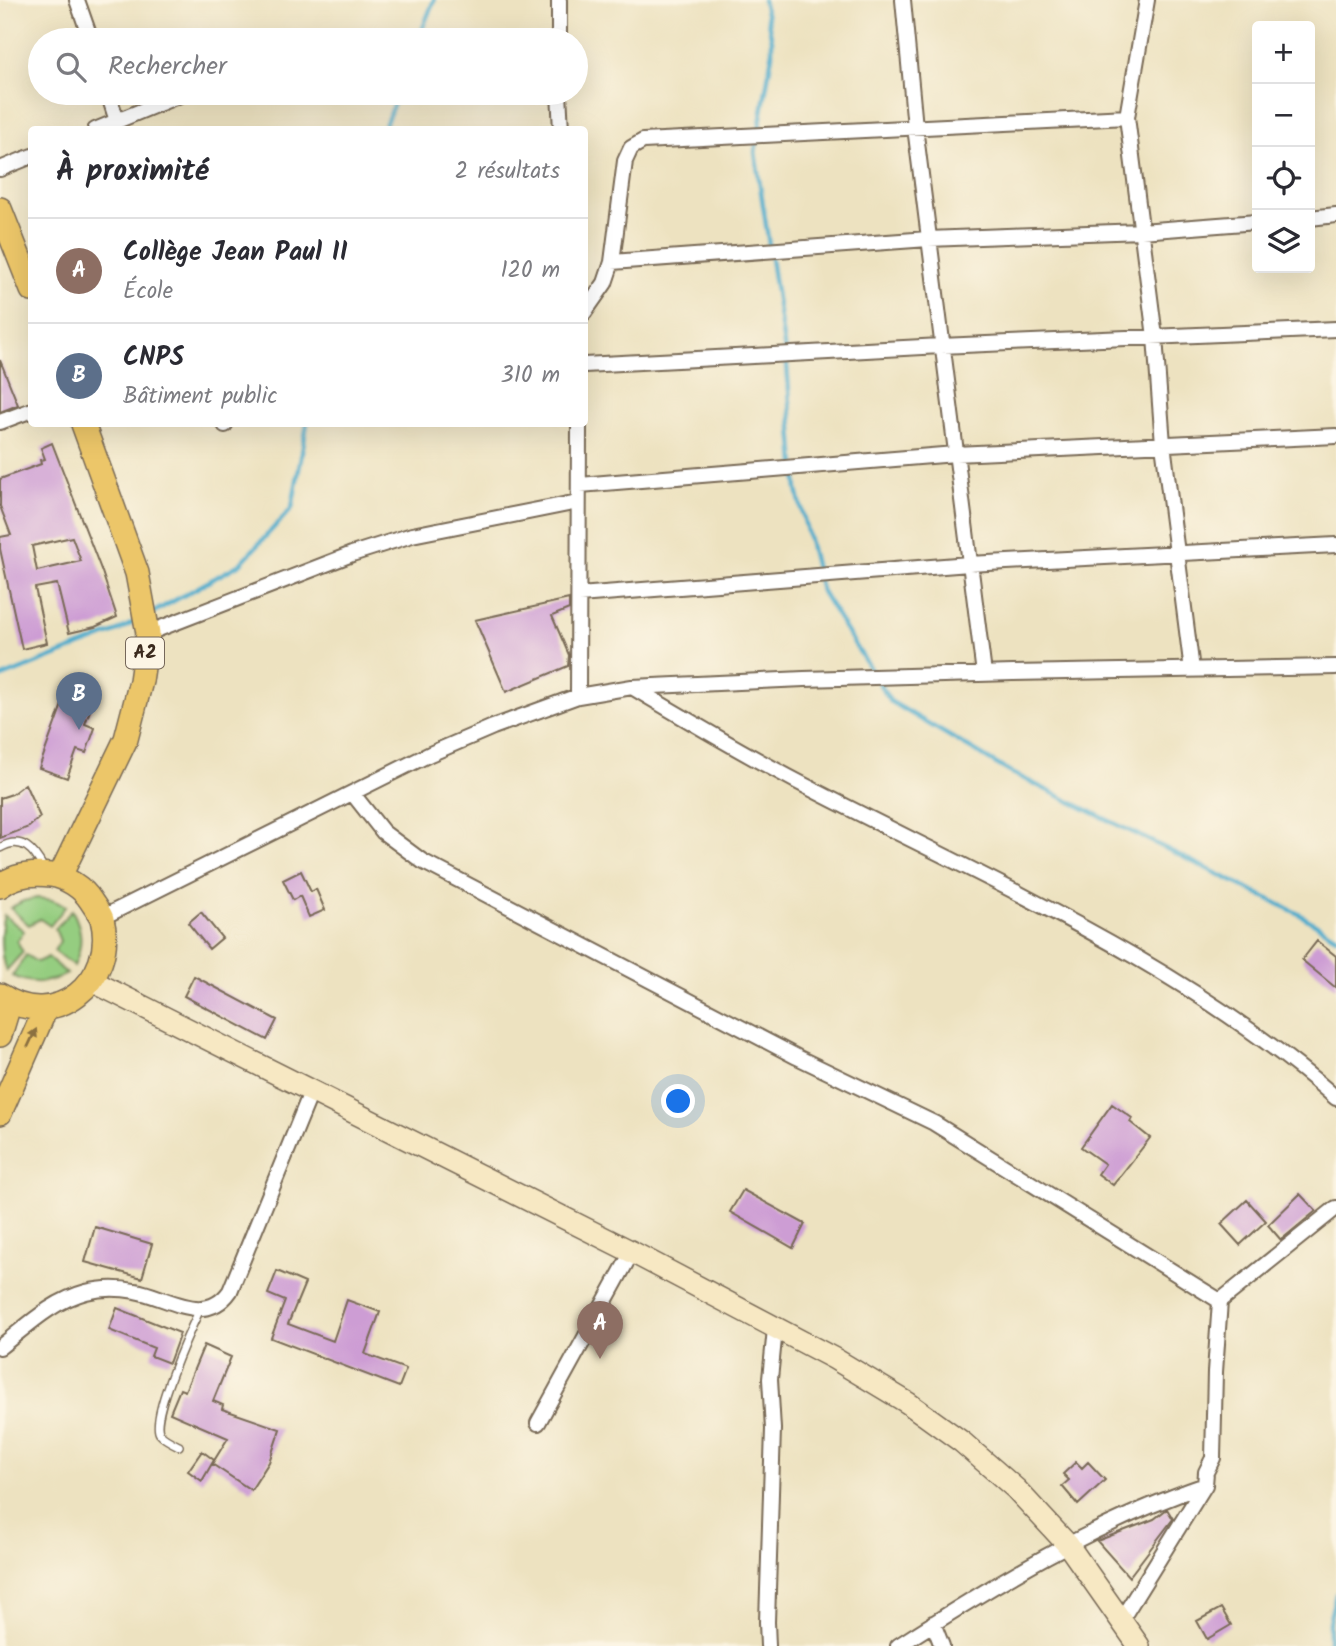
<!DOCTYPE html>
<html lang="fr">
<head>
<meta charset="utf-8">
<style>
  body { margin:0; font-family:Kalam,sans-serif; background:#f7f7f7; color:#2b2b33 }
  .controls { position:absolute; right:21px; top:21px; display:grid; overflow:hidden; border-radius:7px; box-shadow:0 7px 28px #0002 }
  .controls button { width:63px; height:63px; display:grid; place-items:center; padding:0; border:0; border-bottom:2px solid #e1e1e2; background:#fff; color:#2b2b33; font:35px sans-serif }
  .you { position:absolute; left:679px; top:1102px; width:24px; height:24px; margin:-18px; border:5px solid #fff; border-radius:50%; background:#1a73e8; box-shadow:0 0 0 10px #1a73e833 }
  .badge { display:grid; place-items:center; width:46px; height:46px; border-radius:50%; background:#db2777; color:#fff; font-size:23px; font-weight:700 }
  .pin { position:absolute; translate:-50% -58px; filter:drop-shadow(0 2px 4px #0008) }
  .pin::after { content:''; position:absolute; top:37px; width:24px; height:21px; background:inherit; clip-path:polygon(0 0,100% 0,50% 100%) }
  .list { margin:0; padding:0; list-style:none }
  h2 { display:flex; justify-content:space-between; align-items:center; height:91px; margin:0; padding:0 28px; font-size:30px }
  h2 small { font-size:23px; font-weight:400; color:#7c7c81 }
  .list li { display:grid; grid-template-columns:46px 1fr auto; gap:21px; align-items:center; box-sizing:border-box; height:105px; padding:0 28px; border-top:2px solid #e1e1e2 }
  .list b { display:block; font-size:26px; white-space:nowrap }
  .list p { margin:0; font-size:23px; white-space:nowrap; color:#7c7c81 }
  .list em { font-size:23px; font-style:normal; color:#7c7c81 }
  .icon { flex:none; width:38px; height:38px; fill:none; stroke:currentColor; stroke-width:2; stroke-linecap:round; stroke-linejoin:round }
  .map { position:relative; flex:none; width:1336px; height:1646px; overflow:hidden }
  .search { position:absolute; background:#fff; box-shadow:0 7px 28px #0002; left:28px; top:28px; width:560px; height:77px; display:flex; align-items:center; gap:18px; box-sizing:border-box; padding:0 24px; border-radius:38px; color:#7c7c81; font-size:26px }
  .panel { position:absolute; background:#fff; box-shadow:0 7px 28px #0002; left:28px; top:126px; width:560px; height:301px; border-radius:7px }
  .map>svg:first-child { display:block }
  .green { fill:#95cd80; stroke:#687c4f; stroke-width:2 }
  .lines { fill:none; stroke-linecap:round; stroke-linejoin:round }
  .stream { stroke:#4daccc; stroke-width:4.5 }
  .building { fill:#cd9dd4; fill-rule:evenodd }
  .service-casing { stroke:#796a57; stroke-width:10 }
  .minor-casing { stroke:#796a57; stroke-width:18 }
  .secondary-casing { stroke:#796a57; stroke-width:24 }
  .primary-casing { stroke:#796a57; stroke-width:26 }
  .service { stroke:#fff; stroke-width:7 }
  .minor { stroke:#fff; stroke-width:14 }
  .secondary { stroke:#f7e8c3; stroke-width:21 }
  .primary { stroke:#ecc669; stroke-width:23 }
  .oneway { fill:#8b7040 }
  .labels { text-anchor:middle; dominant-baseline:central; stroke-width:6; stroke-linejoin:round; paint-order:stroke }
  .shield { fill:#fcf5e5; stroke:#75675a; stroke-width:2 }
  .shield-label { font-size:19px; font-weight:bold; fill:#3b2a1e }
</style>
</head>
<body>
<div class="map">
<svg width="1336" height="1646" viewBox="0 0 1336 1646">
  <rect width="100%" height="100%" fill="#fcf5e5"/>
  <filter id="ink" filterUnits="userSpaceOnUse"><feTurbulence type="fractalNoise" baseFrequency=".0143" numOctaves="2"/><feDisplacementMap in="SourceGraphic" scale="14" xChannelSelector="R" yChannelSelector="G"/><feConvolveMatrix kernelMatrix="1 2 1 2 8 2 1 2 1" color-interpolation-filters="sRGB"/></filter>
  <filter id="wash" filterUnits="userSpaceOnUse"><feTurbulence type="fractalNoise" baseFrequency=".00686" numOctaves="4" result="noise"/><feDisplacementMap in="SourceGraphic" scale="28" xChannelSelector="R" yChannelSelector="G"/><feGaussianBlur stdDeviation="1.57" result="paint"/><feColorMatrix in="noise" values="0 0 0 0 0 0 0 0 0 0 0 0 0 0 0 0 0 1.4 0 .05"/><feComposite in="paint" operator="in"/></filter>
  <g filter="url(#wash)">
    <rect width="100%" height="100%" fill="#ede2c0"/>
    <path class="green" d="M 37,898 L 52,900 L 66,906 L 50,926 L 40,919 L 29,925 L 10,908 L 23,901 Z
      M 72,910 C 83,930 83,945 74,966 L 54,951 L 60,941 L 55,929 Z
      M 4,915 L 24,931 L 17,941 L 23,952 L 6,971 C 0,956 0,931 4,915 Z
      M 26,955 L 37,962 L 48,957 L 67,974 C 47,984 33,985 12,976 Z"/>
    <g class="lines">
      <path class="stream" d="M 763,0 L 772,40 L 772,55 L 755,152 L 787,365 L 797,490 L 821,590 L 890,701 L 1010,772 L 1299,914 L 1336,937
        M 418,40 L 434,0
        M 383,130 L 398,93
        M 152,613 L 240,564 L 292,508 L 307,424
        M 0,678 L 118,631 L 138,620
        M 1329,1646 L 1329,1622 L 1336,1594"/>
    </g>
    <g id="blocks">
      <path class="building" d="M 0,360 L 18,405 L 0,412 Z
        M 52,443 L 102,572 L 117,617 L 95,627 L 69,633 L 57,584 L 35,588 L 47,643 L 22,649 L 0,549 L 0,537 L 11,535 L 0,506 L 0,479 L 41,464 L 40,460 L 45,459 L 41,448 ZM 72,537 L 81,561 L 37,571 L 32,546 Z
        M 569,599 L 569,609 L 552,616 L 569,655 L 568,666 L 506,692 L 475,620 Z
        M 64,699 L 91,708 L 85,724 L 95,728 L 86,753 L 77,750 L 67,778 L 39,768 Z
        M 25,784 L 40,817 L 29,827 L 0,838 L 0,798 L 12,794 Z
        M 301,871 L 311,892 L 316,889 L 325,910 L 309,917 L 300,896 L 293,900 L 283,880 Z
        M 201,912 L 222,938 L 209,949 L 188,923 Z
        M 1317,941 L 1336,956 L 1336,988 L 1302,960 Z
        M 194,976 L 277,1020 L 267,1040 L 184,996 Z
        M 1112,1104 L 1132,1118 L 1130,1122 L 1150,1138 L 1113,1185 L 1098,1174 L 1105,1164 L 1081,1147 Z
        M 743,1190 L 805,1224 L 793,1248 L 730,1212 Z
        M 1300,1194 L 1316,1211 L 1281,1240 L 1268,1225 Z
        M 1247,1200 L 1266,1221 L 1240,1245 L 1221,1224 Z
        M 95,1227 L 152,1244 L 142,1278 L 85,1262 Z
        M 277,1271 L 305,1283 L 288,1324 L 333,1341 L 347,1300 L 380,1312 L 365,1354 L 406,1369 L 399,1387 L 271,1338 L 285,1301 L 268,1294 Z
        M 117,1308 L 180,1333 L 169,1363 L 151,1356 L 154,1348 L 109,1330 Z
        M 204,1345 L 231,1357 L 213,1401 L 223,1405 L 222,1409 L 280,1429 L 269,1462 L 251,1490 L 212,1464 L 228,1438 L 170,1413 L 180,1389 L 185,1391 Z
        M 202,1451 L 214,1460 L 202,1481 L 188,1471 Z
        M 1076,1462 L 1082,1468 L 1088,1462 L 1105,1480 L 1078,1505 L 1062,1486 L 1069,1480 L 1063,1474 Z
        M 1167,1509 L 1173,1519 L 1129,1577 L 1097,1541 L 1154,1519 Z
        M 1221,1608 L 1231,1625 L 1207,1639 L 1197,1621 Z"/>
    </g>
  </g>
  <g filter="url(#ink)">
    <use href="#blocks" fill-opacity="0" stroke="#796a57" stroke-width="2"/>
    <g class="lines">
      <g class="service-casing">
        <path id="service" d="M 0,848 C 22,835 34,850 44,869
          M 179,1446 C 173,1443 164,1439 160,1434 C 149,1419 191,1328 200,1309"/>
      </g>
      <g class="minor-casing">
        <path id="minor" d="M 77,0 L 91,40
          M 559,0 L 559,40
          M 903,0 L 915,127 L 984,674
          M 1147,0 L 1127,117 L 1155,337 L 1163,444 L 1192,670
          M 108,93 L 117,121
          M 559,93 L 561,130
          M 95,130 L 185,93
          M 0,169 L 32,156
          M 1310,218 L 1336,215
          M 612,262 L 625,161 L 631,148 L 643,141 L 1127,117
          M 584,313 L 605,283 L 612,262 L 928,239 L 1141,231 L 1257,222
          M 584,365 L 941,346 L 1336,329
          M 0,422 L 32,410
          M 225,424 L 225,425
          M 580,485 L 955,454 L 1336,436
          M 579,595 L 969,564 L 1336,545
          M 148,633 L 352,554 L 412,535 L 578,502
          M 632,687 C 687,720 741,752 798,782 C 982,878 1179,960 1336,1098
          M 578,696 L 579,424
          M 353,794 L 383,832 L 422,861 L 797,1057 L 934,1123 L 1220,1301
          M 101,918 L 430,754 L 493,727 L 578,696 L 632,687 L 804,679 L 1013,673 L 1336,667
          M 0,1347 C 27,1326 52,1301 86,1292 C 101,1288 120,1288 135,1291 C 167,1296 205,1327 230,1291 L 312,1090
          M 538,1423 L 632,1252
          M 1121,1620 L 1205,1485 L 1206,1472 L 1213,1458 L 1215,1372 L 1220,1301 L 1336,1208
          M 933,1623 L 942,1646
          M 768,1646 L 767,1622 L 773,1429 L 770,1379 L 775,1329
          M 898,1646 C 996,1583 1094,1523 1205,1485"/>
      </g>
      <g class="secondary-casing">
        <path id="secondary" d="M 92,981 L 632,1252 L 835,1359 L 908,1403 L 962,1442 L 1016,1489 L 1068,1545 L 1139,1646"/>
      </g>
      <g class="primary-casing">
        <path id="primary" d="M 0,209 L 32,290
          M 60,876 L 126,739 L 141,681 L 148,633 L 137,573 L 83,424
          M 0,886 C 15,874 33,873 51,875 C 66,877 83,888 91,901 C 94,906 100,913 102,919 C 118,981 54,1033 0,995
          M 0,1035 L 10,1002
          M 0,1113 L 46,1008"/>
      </g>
      <use href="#service" class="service"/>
      <use href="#minor" class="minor"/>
      <use href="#secondary" class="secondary"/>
      <use href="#primary" class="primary"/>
    </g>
    <defs><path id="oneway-solid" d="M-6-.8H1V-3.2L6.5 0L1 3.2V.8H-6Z" transform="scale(1.75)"/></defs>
    <use class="oneway" href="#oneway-solid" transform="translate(32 1038) rotate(-65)"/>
  </g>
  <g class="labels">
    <rect class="shield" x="126" y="637.5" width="38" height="31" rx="5"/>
    <g class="shield-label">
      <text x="145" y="653">A2</text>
    </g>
  </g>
</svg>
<div class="controls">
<button>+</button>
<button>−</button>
<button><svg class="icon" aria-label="locate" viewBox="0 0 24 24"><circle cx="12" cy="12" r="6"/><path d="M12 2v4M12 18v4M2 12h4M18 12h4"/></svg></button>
<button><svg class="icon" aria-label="layers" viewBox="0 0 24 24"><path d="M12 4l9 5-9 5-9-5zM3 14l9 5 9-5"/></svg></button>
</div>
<div class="you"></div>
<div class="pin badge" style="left:600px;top:1359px;background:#8d6e63">A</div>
<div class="pin badge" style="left:79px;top:730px;background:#5c6f8a">B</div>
<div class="search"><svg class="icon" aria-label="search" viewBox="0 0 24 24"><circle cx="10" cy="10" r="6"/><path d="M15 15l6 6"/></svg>Rechercher</div>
<section class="panel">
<h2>À proximité<small>2 résultats</small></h2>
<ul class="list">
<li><span class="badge" style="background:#8d6e63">A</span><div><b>Collège Jean Paul II</b><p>École</p></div><em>120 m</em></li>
<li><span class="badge" style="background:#5c6f8a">B</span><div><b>CNPS</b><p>Bâtiment public</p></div><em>310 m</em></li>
</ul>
</section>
</div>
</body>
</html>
